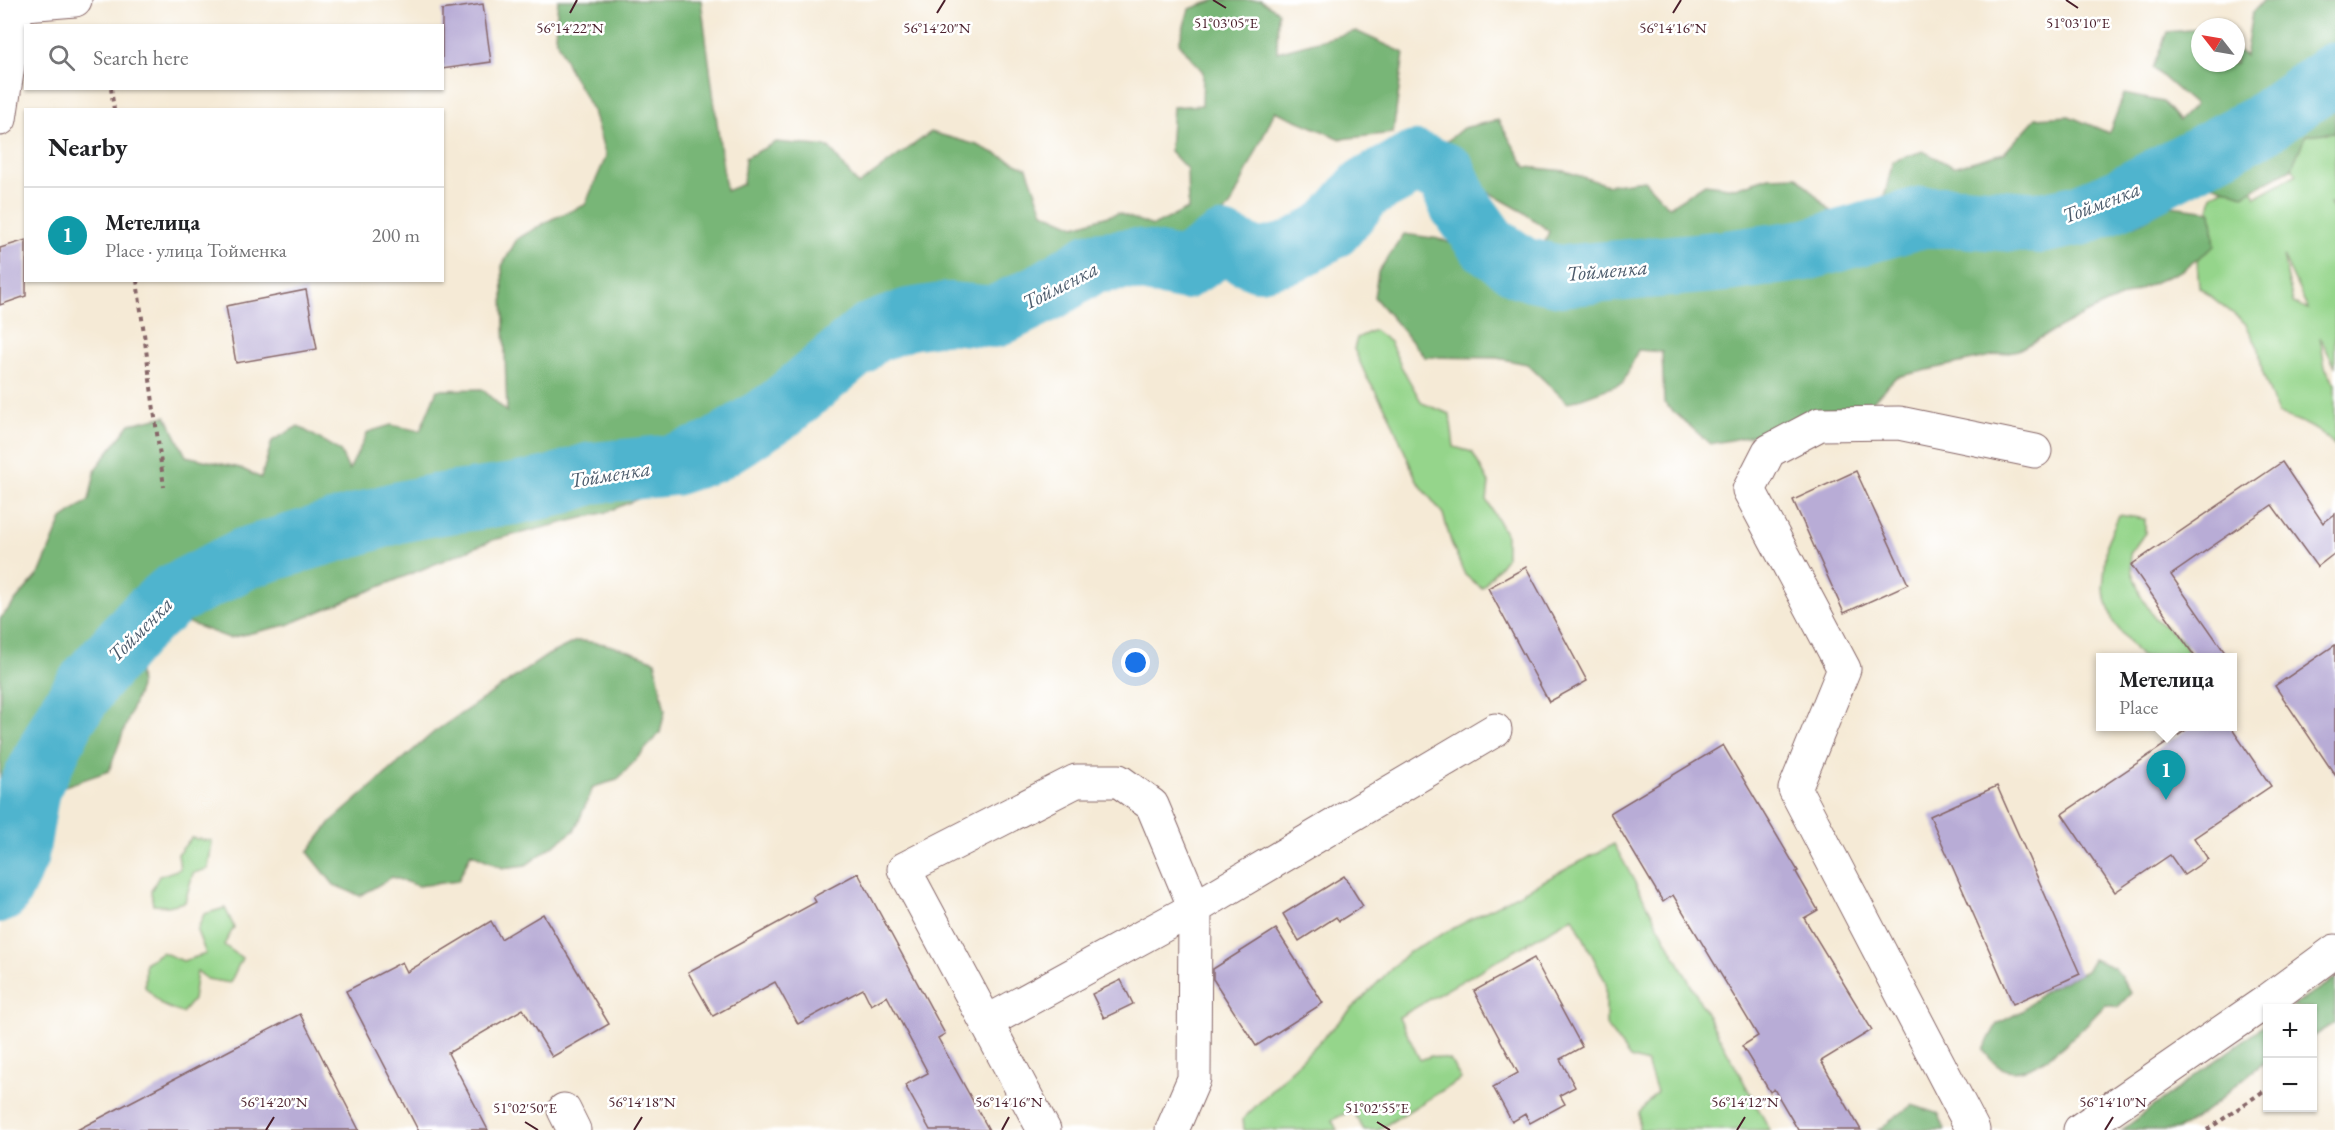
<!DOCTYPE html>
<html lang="en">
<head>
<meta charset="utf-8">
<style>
  body { margin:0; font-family:"EB Garamond",serif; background:#f6f6f6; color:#202124 }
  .controls { position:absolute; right:18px; bottom:18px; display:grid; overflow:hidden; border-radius:0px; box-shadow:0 2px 4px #0004 }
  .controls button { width:54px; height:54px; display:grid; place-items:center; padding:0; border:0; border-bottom:2px solid #e0e0e0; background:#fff; color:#202124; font:30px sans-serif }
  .compass { position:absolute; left:2191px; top:18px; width:54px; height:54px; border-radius:50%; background:#fff; box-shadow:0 2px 4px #0004; rotate:301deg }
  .you { position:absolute; left:1136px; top:663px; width:21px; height:21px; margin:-15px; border:4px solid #fff; border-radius:50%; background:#1a73e8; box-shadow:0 0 0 9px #1a73e833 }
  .badge { display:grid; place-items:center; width:39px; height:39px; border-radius:50%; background:#1f6fb2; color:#fff; font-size:20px; font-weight:700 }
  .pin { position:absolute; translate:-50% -50px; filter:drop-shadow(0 2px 3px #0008) }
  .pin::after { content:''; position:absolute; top:32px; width:21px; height:18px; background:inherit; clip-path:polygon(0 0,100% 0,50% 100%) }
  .popup { position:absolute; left:2096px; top:653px; width:141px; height:78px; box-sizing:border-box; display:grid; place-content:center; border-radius:0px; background:#fff; filter:drop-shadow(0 2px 4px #0005); font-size:20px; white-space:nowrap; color:#757577 }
  .popup b { font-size:22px; color:#202124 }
  .popup::after { content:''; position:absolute; left:50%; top:100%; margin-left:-12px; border:12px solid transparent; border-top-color:#fff }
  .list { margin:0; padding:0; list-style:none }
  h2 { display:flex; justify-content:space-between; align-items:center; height:78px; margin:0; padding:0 24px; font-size:26px }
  h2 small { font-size:20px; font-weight:400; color:#757577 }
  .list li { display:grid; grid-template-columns:39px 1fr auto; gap:18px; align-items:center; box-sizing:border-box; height:96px; padding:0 24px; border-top:2px solid #e0e0e0 }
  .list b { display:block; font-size:22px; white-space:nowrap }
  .list p { margin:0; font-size:20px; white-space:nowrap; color:#757577 }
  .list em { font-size:20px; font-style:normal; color:#757577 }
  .icon { flex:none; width:33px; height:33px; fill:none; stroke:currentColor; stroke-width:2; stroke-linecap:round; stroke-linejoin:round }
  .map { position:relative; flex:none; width:2335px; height:1130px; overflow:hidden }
  .search { position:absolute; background:#fff; box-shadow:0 2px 4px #0004; left:24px; top:24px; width:420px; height:66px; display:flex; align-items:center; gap:15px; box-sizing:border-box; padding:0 21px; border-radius:0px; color:#757577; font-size:22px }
  .panel { position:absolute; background:#fff; box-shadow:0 2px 4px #0004; left:24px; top:108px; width:420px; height:174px; border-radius:0px }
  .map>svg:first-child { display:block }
  .green { fill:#95d58b; stroke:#707a5b; stroke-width:1.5; fill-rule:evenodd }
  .forest { fill:#78b677; stroke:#616a51; stroke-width:1.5 }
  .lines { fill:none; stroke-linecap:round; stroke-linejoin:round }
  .river { stroke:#4fb4ce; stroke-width:62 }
  .building { fill:#b8acd6 }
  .minor-casing { stroke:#866667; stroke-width:35 }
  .path { stroke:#866667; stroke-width:4; stroke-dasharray:4.5 4.5; stroke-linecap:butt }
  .minor { stroke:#fff; stroke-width:33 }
  .ticks { fill:none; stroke:#4a1f2b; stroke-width:2 }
  .labels { text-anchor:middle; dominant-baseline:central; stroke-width:5; stroke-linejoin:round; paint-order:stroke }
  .water-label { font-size:21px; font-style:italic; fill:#4c5b6c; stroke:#fff }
  .ticks-label { font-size:15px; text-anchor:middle; fill:#4a1f2b; stroke:#fff; stroke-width:5; stroke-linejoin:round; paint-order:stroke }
</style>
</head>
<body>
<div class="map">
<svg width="2335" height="1130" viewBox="0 0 2335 1130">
  <rect width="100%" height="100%" fill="#fff"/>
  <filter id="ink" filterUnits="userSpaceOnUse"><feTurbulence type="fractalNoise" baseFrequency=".0167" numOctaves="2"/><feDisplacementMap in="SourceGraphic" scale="12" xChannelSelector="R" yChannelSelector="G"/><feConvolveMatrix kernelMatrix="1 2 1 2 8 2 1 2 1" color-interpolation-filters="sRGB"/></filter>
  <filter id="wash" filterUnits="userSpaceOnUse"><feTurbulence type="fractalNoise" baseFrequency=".008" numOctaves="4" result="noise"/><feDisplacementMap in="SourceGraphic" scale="24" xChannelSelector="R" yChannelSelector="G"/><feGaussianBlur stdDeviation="1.35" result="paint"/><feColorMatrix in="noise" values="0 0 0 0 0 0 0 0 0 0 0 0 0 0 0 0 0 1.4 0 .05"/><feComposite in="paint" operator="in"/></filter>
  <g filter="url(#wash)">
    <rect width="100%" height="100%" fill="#f5ead6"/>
    <path class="green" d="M 2335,130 L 2335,205 L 2330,204 L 2335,211 L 2335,367 L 2320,337 L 2325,367 L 2335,384 L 2335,446 C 2321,429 2299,420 2278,414 L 2262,371 L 2259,349 L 2245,323 L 2199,287 L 2197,260 L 2211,236 L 2209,211 L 2212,195 L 2224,188 L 2251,187 L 2256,197 L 2297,174 L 2289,164 L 2303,136 ZM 2283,256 L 2308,309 L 2293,303 Z
      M 1374,330 L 1390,342 L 1401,366 L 1422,403 L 1450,414 L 1454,447 L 1472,452 L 1489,483 L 1487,501 L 1506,535 L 1506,558 L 1482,588 L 1465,575 L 1451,542 L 1443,514 L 1417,481 L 1388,412 L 1367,378 L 1354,349 L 1357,338 Z
      M 2119,515 L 2145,519 L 2145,533 L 2130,554 L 2132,572 L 2140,594 L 2154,618 L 2182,640 L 2190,657 L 2141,657 L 2113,622 L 2103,589 L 2107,542 Z
      M 191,838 L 212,841 L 208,869 L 193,873 L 185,902 L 168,906 L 153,905 L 151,891 L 159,876 L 180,869 L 178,854 Z
      M 1614,844 L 1770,1130 L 1639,1130 L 1639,1113 L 1657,1092 L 1647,1063 L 1630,1058 L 1606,1025 L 1606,983 L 1573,917 L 1399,1017 L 1420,1060 L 1431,1056 L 1450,1060 L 1461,1079 L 1378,1130 L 1364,1130 L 1352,1110 L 1332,1120 L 1337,1130 L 1244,1130 L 1243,1119 L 1408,952 Z
      M 225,908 L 234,927 L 224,945 L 242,958 L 230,983 L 207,979 L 197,971 L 193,1000 L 182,1013 L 162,1005 L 145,987 L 145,963 L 162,952 L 183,961 L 206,954 L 197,931 L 204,914 Z"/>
    <path class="forest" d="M 558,0 L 701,0 L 726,191 L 743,184 L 745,158 L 776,142 L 829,147 L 858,185 L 931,132 L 977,145 L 1027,168 L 1043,212 L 1075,226 L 1118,213 L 1153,226 L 1188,209 L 1187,169 L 1170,151 L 1173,107 L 1202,105 L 1203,72 L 1179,43 L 1189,9 L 1216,0 L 1260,0 L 1278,11 L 1277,52 L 1356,31 L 1404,53 L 1393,133 L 1341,139 L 1275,111 L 1230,207 L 1183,250 L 1133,259 L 1085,277 L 1052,263 L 1017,291 L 970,307 L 916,299 L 713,416 L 662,452 L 654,492 L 607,512 L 493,540 L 287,625 L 229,638 L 173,617 L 156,623 L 145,638 L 139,672 L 140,687 L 109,771 L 39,795 L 15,773 L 0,778 L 0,619 L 40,572 L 62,519 L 89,500 L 96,468 L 130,424 L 166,416 L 186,456 L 240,468 L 261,478 L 272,441 L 298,426 L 340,451 L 349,470 L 368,432 L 391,425 L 420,431 L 437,390 L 482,389 L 507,412 L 502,266 L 517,239 L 552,219 L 585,205 L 606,157 L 593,111 L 569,69 L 555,36 Z
      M 2264,0 L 2335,0 L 2335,65 L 2330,70 L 2290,74 L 2283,90 L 2335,79 L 2335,132 L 2306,135 L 2291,169 L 2243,195 L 2186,175 L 2104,192 L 2106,222 L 2134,226 L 2170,206 L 2211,211 L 2215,246 L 2182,270 L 2087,313 L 2018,350 L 1896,377 L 1869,405 L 1800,414 L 1786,429 L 1710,444 L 1664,403 L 1662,352 L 1638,350 L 1623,383 L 1568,403 L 1527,364 L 1497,358 L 1425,357 L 1374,297 L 1378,272 L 1404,234 L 1440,239 L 1478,254 L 1505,267 L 1529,264 L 1542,250 L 1549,231 L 1520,210 L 1463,178 L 1440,147 L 1463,128 L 1498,120 L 1526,167 L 1565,171 L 1607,185 L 1644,180 L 1669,207 L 1705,184 L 1735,188 L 1769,177 L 1797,176 L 1836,217 L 1806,246 L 1759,252 L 1747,264 L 1758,267 L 1817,256 L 1857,254 L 1900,244 L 1882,206 L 1893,161 L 1923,151 L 1953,167 L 2004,153 L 2036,118 L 2069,116 L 2109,133 L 2124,94 L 2163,102 L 2179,121 L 2195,105 L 2153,68 L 2167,32 L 2200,29 L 2200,63 L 2236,63 L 2236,48 L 2245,56 L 2252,13 Z
      M 576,641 C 604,641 630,650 655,661 L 665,711 L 660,733 L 617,780 L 593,787 L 575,830 L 526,865 L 503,868 L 471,853 L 458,881 L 418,886 L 392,877 L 360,896 L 334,885 L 308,852 L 331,822 L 434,732 L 548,655 Z
      M 2093,959 L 2115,968 L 2131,993 L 2118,1007 L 2105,1005 C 2086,1025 2039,1077 2008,1070 C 1996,1068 1990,1058 1983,1050 L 1997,1024 L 2022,1011 L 2043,992 L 2086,971 Z
      M 2335,979 L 2335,1023 L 2313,1037 L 2312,1008 L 2290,1008 Z
      M 2267,1023 L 2267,1061 C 2242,1075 2196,1127 2173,1130 C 2157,1130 2138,1130 2122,1130 Z
      M 1912,1105 L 1939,1114 L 1945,1130 L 1878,1130 Z"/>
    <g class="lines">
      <path class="river" d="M 0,892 L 18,855 L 29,789 L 66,716 L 90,681 L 143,621 L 173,595 L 246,558 L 395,513 L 434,505 L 514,494 L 553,486 L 592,473 L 673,465 L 712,452 L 779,410 L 871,333 L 909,319 L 949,313 L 995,317 L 1049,290 L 1092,263 L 1132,259 L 1183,269 L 1222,244 L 1259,260 L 1292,252 L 1332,228 L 1365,189 L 1416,162 L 1446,174 L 1460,205 L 1488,244 L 1522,268 L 1561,276 L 1726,261 L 1806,250 L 1923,217 L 1962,217 L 2041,223 L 2080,215 L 2119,199 L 2261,125 L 2335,73"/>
    </g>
    <g id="blocks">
      <path class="building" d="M 483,4 L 491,62 L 442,69 L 442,10 Z
        M 26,240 L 26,296 L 0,305 L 0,248 Z
        M 306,290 L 317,349 L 236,363 L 226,306 Z
        M 2282,462 L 2323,523 L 2335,514 L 2335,553 L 2317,567 L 2272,505 L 2171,575 L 2228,657 L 2195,657 L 2131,565 Z
        M 1856,471 L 1908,584 L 1844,613 L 1793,500 Z
        M 1526,567 L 1587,681 L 1549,702 L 1488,588 Z
        M 2335,645 L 2335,775 L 2275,686 Z
        M 2192,726 L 2230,726 L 2271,786 L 2194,838 L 2208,859 L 2184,875 L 2170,855 L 2115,892 L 2062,814 Z
        M 1723,745 L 1798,871 L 1796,872 L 1818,910 L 1804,918 L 1872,1030 L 1821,1061 L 1861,1130 L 1798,1130 L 1774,1089 L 1770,1092 L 1742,1046 L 1758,1036 L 1673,895 L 1663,902 L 1610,813 Z
        M 1997,786 L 2080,974 L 2013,1004 L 1930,816 Z
        M 858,873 L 945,1034 L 938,1038 L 989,1130 L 930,1130 L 905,1085 L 928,1073 L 887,996 L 871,1005 L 863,989 L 798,1024 L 775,982 L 713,1016 L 688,972 L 816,902 L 813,897 Z
        M 1344,876 L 1363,906 L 1339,921 L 1336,917 L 1299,941 L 1283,914 Z
        M 543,914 L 609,1024 L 552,1057 L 523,1009 L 448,1053 L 488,1130 L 418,1130 L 346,991 L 402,962 L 407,972 L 491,921 L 501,939 Z
        M 1276,929 L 1323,1003 L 1256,1046 L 1213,979 L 1213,969 Z
        M 1534,958 L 1582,1047 L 1560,1059 L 1575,1087 L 1560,1095 L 1565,1104 L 1530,1123 L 1525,1114 L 1512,1122 L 1493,1087 L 1518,1073 L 1474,991 Z
        M 1121,980 L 1133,1004 L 1104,1018 L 1092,994 Z
        M 300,1014 L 359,1130 L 77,1130 L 232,1049 Z"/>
    </g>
  </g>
  <g filter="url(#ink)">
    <use href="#blocks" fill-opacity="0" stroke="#866667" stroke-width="1.5"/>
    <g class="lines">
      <g class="minor-casing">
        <path id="minor" d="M 0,6 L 75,0
          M 0,119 L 17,5
          M 987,1022 L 1195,908 L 1495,730
          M 564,1110 L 574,1130
          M 1044,1130 L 904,869 L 1076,781 L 1119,781 L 1152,805 L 1195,908 L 1194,1079 L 1172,1130
          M 1973,1130 L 1795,789 L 1844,669 L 1749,490 L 1769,451 L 1820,424 L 1899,423 L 2035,451
          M 2080,1130 L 2267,1001 L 2335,951"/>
      </g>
      <path class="path" d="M 111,88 L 114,110
        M 137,280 L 164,487
        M 2207,1130 L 2268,1088"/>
      <use href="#minor" class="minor"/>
    </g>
  </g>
  <path class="ticks" d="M 1213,0 L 1226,8M 2066,0 L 2078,8M 570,13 L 577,0M 937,13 L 945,0M 1673,13 L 1681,0M 525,1122 L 538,1130M 1377,1122 L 1390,1130M 266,1130 L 274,1117M 634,1130 L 642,1117M 1002,1130 L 1009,1117M 1737,1130 L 1745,1117M 2105,1130 L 2113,1117"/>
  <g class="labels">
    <g class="water-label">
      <text transform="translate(2101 202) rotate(-21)">Тойменка</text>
      <text transform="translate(1607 270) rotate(-5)">Тойменка</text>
      <text transform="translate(1060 285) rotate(-27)">Тойменка</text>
      <text transform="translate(610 474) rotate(-9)">Тойменка</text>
      <text transform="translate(140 629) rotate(-45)">Тойменка</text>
    </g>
  </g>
  <g class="ticks-label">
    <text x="1226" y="28">51°03'05"E</text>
    <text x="2078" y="28">51°03'10"E</text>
    <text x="937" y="33">56°14'20"N</text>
    <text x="570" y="33">56°14'22"N</text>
    <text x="1673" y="33">56°14'16"N</text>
    <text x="274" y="1107">56°14'20"N</text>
    <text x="642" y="1107">56°14'18"N</text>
    <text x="1009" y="1107">56°14'16"N</text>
    <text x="1745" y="1107">56°14'12"N</text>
    <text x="2113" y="1107">56°14'10"N</text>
    <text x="525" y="1113">51°02'50"E</text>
    <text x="1377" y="1113">51°02'55"E</text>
  </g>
</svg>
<div class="controls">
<button>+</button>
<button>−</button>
</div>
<svg class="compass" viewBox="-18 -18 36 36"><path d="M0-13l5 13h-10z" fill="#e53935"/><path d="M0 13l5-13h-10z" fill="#757577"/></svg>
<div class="you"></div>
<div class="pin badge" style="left:2166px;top:800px;background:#0f9aa8">1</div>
<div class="popup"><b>Метелица</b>Place</div>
<div class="search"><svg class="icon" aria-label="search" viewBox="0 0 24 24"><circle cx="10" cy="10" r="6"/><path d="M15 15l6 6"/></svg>Search here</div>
<section class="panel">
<h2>Nearby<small></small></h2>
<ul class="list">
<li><span class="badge" style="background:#0f9aa8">1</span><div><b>Метелица</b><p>Place · улица Тойменка</p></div><em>200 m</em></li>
</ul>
</section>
</div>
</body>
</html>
